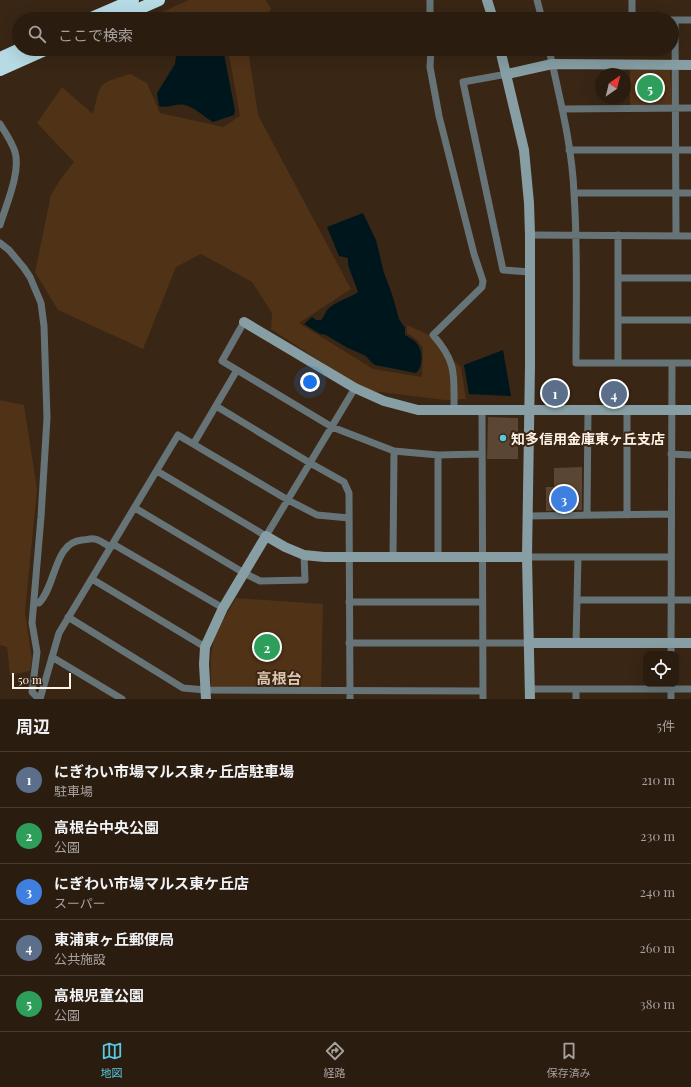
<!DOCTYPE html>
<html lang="ja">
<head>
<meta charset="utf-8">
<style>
  body { margin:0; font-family:"Playfair Display","Noto Sans JP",serif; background:#332519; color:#f1f3f6 }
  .controls { position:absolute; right:12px; bottom:12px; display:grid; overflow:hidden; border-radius:8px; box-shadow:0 4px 16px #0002 }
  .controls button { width:36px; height:36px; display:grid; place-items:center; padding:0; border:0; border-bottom:1px solid #473a30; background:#2b1c10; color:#f1f3f6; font:20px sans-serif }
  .compass { position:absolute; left:595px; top:68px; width:36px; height:36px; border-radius:50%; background:#2b1c10; box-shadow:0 4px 16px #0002; rotate:35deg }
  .scale { position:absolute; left:12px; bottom:10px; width:59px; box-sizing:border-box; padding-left:4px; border:2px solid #fff2e7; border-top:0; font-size:11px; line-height:14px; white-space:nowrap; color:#fff2e7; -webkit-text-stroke:3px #392615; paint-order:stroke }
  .you { position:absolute; left:310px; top:382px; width:14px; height:14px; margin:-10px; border:3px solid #fff; border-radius:50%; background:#1a73e8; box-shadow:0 0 0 6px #1a73e833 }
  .badge { display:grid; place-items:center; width:26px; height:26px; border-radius:50%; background:#58c9e3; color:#fff; font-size:13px; font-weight:700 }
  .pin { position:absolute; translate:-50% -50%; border:2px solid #fff; box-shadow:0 1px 4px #0006 }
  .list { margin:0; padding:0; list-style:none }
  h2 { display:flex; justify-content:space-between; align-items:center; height:52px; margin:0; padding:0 16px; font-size:17px }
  h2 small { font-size:13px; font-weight:400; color:#a6a19f }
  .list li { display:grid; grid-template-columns:26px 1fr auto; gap:12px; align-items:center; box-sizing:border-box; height:56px; padding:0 16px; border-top:1px solid #473a30 }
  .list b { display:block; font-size:15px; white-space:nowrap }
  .list p { margin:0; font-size:13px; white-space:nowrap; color:#a6a19f }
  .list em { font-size:13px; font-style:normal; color:#a6a19f }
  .icon { flex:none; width:22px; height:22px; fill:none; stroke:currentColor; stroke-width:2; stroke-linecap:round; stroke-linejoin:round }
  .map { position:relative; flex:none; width:691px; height:699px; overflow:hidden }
  .search { position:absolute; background:#2b1c10; box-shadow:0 4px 16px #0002; left:12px; right:12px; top:12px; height:44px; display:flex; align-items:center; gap:10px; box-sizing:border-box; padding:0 14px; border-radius:22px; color:#a6a19f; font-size:15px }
  .sheet { height:332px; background:#2b1c10 }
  nav { display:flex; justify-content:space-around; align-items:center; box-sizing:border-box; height:56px; border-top:1px solid #473a30; background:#2b1c10; font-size:11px; color:#a6a19f }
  nav a { display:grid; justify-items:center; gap:2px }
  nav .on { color:#58c9e3 }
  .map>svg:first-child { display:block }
  .green { fill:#503217 }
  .water { fill:#00161d }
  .building { fill:#5b4533 }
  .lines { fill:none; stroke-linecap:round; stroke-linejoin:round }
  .street { stroke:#667478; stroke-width:7 }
  .secondary { stroke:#869ea4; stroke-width:10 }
  .highway { stroke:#b6dbe5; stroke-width:12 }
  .poi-dot { fill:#58c9e3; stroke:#392615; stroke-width:1.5 }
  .labels { text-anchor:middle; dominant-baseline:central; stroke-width:4; stroke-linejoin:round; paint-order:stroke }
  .poi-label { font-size:14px; font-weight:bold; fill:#fff2e7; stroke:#392615; text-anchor:start }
  .neighbourhood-label { font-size:15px; font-weight:bold; fill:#dfc5b0; stroke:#392615 }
</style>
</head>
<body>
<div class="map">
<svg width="691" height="699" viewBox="0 0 691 699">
  <rect width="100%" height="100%" fill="#392615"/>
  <path class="green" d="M 189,0 L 266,0 L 271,9 L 264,19 L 146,19 Z
    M 228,49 L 248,49 L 258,115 L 351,289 L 299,323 L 373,369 L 422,377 L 423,348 L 416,339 L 407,333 L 407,325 L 427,334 L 461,367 L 466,399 L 445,400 L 364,390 L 271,329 L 272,313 L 252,282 L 201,254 L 176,267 L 143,349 L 58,310 L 35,272 L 51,195 L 60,180 L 74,162 L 37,123 L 62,87 L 93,114 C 101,82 97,84 130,74 L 147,83 L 160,113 L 223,127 L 240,116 Z
    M 630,70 L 670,70 L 672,105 L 630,107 Z
    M 0,400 L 24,405 L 37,489 L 25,612 L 32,659 L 30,671 L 10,675 L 7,647 L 0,645 Z
    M 236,598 L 323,604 L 321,692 L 211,690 L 211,657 L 214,636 Z"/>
  <path class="water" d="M 183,49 L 223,49 L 235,111 L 234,115 L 213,122 C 204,117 196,108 185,105 C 176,103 167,109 159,106 L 157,93 L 175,64 L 176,56 Z
    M 363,213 L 376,240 L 384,273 L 392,294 L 399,319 L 405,328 L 405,335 C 410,338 415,340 418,345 C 423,352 423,367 416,373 L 375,365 L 371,362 L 366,356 L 346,347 L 326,335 L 320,334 L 304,324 L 312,317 L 316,320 L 321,320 C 324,317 325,313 327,310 C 335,301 348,299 358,292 L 348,265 L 348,258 L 339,256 L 327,227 Z
    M 503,350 L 511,396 L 469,394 L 464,365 Z"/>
  <path class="building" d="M 488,417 L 518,418 L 518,459 L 487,459 Z
    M 582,467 L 582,510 L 546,511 L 546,487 L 554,487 L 554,468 Z"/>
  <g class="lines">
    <path class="street" d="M 537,0 L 542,19
      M 632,0 L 632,19
      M 430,19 L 430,0
      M 672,20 L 691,20
      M 675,20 L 676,236
      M 431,49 L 430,67 L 439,116 L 474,254 L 483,281 L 482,287 L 433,335 C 457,362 454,375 454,409
      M 549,49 C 559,96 572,144 574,193 C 578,250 576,307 576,363 L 691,363
      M 507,74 L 463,82 L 503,270 L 530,272
      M 562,109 L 691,108
      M 0,124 C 5,132 12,142 15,152 C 21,172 6,205 0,225
      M 569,150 L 691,150
      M 574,193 L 691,193
      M 530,235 L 691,236
      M 618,235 L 618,363
      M 0,243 L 9,250 L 24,268 L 30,277 L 41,303 L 44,326 L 47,418 L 41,517 L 32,623 L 37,652 L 32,692 L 39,699
      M 618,278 L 691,278
      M 618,320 L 691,320
      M 244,322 L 222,361 L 332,427 L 394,451 L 438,455 L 482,454
      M 216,406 L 310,463 L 344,482 L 349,493 L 350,699
      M 482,410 L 483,699
      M 627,410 L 627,515
      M 194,443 L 237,370
      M 671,454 L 691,455
      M 157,471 L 266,536 L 355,388
      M 135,508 L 244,573 L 260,581 L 305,580 L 304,555
      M 587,515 L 588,410
      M 528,516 L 671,514
      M 113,544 L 223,608
      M 393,557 L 394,451
      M 438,557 L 438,455
      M 527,557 L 671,557
      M 92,579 L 205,647
      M 577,600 L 691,600
      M 349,602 L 482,602
      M 34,603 L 39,603 C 56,586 54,542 82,540 C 86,540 91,538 94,539 C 99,539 106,545 111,547
      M 68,617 L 183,688 L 206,690 L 483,691
      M 349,643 L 529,643
      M 576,643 L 578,557
      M 671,654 L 672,363
      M 52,657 L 122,699
      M 671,684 L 671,699
      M 531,689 L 691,689
      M 40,699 L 59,633 L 178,435 L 288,500 L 317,515 L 349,518
      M 576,699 L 576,689"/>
    <path class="secondary" d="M 487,0 L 493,19
      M 500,49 L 524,150 L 529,203 L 530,235 L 530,365 L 527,557 L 530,699
      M 507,74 L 552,64 L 691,65
      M 244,322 L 355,388 L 384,401 L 418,410 L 691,410
      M 529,643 L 691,643
      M 206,699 L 204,664 L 205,647 L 223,608 L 266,536 L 285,547 L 304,555 L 324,557 L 527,557"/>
    <path class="highway" d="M 89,19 L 133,0
      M 116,19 L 159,0
      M 0,58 L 20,49
      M 0,70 L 47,49"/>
  </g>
  <circle class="poi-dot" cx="503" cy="438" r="4"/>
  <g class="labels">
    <g class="poi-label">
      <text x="511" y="438">知多信用金庫東ヶ丘支店</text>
    </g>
    <g class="neighbourhood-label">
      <text x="279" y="678">高根台</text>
    </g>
  </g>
</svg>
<div class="controls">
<button><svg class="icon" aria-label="locate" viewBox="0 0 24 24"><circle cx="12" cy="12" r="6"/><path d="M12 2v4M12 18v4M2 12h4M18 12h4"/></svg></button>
</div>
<svg class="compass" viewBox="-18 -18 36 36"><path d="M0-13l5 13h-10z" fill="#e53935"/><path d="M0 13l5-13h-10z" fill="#a6a19f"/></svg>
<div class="scale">50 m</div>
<div class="you"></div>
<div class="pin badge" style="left:555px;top:393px;background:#5c6f8a">1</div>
<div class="pin badge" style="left:267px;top:647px;background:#2e9e5b">2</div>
<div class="pin badge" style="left:564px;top:499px;background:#3f7fe0">3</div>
<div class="pin badge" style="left:614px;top:394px;background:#5c6f8a">4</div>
<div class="pin badge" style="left:650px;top:88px;background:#2e9e5b">5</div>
<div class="search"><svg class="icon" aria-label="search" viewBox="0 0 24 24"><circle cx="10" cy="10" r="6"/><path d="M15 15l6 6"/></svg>ここで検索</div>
</div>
<section class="sheet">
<h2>周辺<small>5件</small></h2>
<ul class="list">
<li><span class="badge" style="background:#5c6f8a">1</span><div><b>にぎわい市場マルス東ヶ丘店駐車場</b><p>駐車場</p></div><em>210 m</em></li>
<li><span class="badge" style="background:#2e9e5b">2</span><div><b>高根台中央公園</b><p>公園</p></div><em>230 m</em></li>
<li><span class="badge" style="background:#3f7fe0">3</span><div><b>にぎわい市場マルス東ケ丘店</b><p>スーパー</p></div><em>240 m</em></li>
<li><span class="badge" style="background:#5c6f8a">4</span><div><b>東浦東ヶ丘郵便局</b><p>公共施設</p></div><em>260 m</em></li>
<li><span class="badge" style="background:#2e9e5b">5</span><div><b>高根児童公園</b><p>公園</p></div><em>380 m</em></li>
</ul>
</section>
<nav>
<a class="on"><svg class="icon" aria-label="map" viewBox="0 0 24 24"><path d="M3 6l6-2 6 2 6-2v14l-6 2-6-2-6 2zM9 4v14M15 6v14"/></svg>地図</a>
<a><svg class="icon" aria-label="directions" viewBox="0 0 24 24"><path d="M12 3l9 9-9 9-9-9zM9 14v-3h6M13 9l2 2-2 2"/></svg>経路</a>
<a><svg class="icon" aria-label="saved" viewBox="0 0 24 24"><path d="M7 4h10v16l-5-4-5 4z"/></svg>保存済み</a>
</nav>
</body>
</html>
